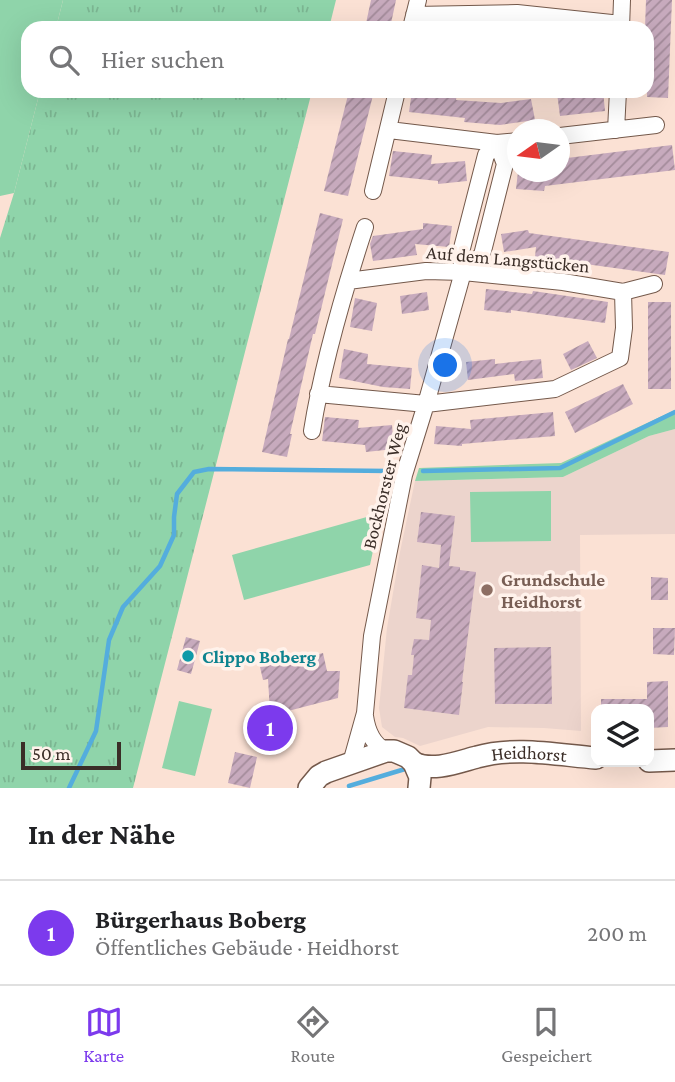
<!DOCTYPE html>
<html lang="de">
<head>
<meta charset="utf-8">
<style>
  body { margin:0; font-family:"Crimson Pro",serif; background:#f6f6f6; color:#202124 }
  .controls { position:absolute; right:21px; bottom:21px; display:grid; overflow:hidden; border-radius:14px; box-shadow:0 7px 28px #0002 }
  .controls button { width:63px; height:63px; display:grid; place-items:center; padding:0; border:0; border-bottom:2px solid #e0e0e0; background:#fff; color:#202124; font:35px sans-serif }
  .compass { position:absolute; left:507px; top:119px; width:63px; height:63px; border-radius:50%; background:#fff; box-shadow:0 7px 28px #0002; rotate:256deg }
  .scale { position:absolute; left:21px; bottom:18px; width:100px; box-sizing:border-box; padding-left:7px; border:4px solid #3a2d27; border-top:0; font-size:19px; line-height:24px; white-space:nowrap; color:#3a2d27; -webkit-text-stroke:5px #fff2eb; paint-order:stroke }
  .you { position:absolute; left:446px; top:366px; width:24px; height:24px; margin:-18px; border:5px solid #fff; border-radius:50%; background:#1a73e8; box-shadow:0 0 0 10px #1a73e833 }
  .badge { display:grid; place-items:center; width:46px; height:46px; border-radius:50%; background:#7c3aed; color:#fff; font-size:23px; font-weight:700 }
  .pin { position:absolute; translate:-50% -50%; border:4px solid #fff; box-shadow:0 2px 7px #0006 }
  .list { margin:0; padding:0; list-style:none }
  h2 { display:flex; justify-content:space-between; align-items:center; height:91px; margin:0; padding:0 28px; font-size:30px }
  h2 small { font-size:23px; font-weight:400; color:#757577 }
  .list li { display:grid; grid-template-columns:46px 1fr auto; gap:21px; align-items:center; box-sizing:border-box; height:105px; padding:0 28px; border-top:2px solid #e0e0e0 }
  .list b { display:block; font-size:26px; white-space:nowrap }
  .list p { margin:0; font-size:23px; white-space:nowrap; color:#757577 }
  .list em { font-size:23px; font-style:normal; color:#757577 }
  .icon { flex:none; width:38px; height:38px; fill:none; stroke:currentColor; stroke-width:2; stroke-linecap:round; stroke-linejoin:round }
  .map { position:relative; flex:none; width:675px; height:788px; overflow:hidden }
  .search { position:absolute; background:#fff; box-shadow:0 7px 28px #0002; left:21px; right:21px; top:21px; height:77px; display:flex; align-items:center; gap:18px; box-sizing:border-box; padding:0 24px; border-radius:21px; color:#757577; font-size:26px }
  .sheet { height:196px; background:#fff }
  nav { display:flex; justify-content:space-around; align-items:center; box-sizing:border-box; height:98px; border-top:2px solid #e0e0e0; background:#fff; font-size:19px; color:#757577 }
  nav a { display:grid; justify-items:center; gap:4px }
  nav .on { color:#7c3aed }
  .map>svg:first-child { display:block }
  .education { fill:#ecd4cc }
  .grass { fill:url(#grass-tufts) }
  .green { fill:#8fd4aa }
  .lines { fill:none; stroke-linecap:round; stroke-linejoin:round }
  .stream { stroke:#54addd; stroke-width:4.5 }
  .building { fill:url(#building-hatch) }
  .street-casing { stroke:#74594b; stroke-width:18 }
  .secondary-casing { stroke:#74594b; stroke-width:24 }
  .street { stroke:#fff; stroke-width:16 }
  .secondary { stroke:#fff; stroke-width:21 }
  .education-dot { fill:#8d6e63; stroke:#fff2eb; stroke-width:2.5 }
  .culture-dot { fill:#0f9aa8; stroke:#fff2eb; stroke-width:2.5 }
  .labels { text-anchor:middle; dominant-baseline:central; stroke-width:7; stroke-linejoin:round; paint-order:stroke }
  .street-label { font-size:19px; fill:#3a2d27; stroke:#fff2eb }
  .education-label { font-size:19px; font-weight:bold; fill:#785e54; stroke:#fff2eb; text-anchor:start }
  .culture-label { font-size:19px; font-weight:bold; fill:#0d838f; stroke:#fff2eb; text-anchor:start }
</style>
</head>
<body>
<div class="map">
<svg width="675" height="788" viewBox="0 0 675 788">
  <defs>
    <pattern id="grass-tufts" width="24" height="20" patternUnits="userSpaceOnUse" patternTransform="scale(1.75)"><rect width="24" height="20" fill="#8fd4aa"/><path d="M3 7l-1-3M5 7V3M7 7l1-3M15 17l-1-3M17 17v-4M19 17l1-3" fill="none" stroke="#7cb692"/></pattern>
    <pattern id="building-hatch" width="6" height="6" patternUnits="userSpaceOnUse" patternTransform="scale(1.75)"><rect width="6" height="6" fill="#c7aabd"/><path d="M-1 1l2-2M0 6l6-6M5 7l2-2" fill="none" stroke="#a38b9a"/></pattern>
  </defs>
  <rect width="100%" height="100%" fill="#fbe1d4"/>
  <path class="education" d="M 675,429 L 675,534 L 580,535 L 581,731 L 544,728 L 488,727 L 420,746 L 403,738 L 395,737 L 382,727 L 379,708 L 387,628 L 400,552 L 415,481 L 563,477 L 649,436 Z"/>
  <path class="grass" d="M 63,0 L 336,0 L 329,28 L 56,28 Z
    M 40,91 L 312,91 L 133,788 L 0,788 L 0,238 L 14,193 Z"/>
  <path class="green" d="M 0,0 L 63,0 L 56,28 L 28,28 L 28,91 L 40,91 L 14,193 L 0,196 Z
    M 675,410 L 675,429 L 649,436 L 563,477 L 415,481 L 419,468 L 561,463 Z
    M 551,491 L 551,541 L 471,542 L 470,492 Z
    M 381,513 L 370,565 L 244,600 L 232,555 Z
    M 179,701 L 212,709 L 195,776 L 162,768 Z"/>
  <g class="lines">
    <path class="stream" d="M 423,471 L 560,468 L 675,412
      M 349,786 L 405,769
      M 69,788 L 96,731 L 109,640 L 123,607 L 160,566 L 174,535 L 174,517 L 177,494 L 194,472 L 209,469 L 389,471"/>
  </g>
  <path class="building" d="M 371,0 L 396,0 L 390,28 L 365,28 Z
    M 646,0 L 672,0 L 668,98 L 647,97 L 647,28 L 645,28 Z
    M 349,91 L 374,91 L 348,196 L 324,191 Z
    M 412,91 L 457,93 L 456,100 L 501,103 L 531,99 L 535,120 L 500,125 L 464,122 L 465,118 L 409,112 Z
    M 569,91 L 603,91 L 605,111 L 560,116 L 557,93 Z
    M 672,145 L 675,170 L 545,186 L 544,191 L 516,189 L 518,172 L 559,172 L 559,159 Z
    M 393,151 L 432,155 L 431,164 L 465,161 L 467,181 L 438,184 L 438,181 L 389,176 Z
    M 320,213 L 343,219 L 315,334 L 313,334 L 290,434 L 292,434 L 287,457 L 262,452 L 288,339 L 289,339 Z
    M 423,223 L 452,226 L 449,247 L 415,244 L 417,255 L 373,261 L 370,244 L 373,236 L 423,229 Z
    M 528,230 L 529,233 L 669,252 L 665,275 L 535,257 L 536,247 L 504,252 L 501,234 Z
    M 486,289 L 532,294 L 533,291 L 608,302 L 605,323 L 511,310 L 511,313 L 484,310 Z
    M 427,292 L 429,310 L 402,314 L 400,296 Z
    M 355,298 L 377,303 L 372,331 L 350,327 Z
    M 648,302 L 671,302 L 671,389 L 648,389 Z
    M 588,341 L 597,358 L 571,370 L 563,354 Z
    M 344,349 L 368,354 L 367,364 L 412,368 L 410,389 L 383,387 L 339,378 Z
    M 495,359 L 495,364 L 541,359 L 543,378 L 515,381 L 514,374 L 468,380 L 466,362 Z
    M 623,384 L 633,404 L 575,433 L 565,412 Z
    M 553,412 L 555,436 L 462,444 L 462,446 L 434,444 L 436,426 L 471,429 L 470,420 Z
    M 325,417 L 359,420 L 358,428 L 392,425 L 394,449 L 366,452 L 365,445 L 322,441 Z
    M 421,512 L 455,516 L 449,566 L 460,567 L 460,570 L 476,572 L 462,682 L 463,682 L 459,715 L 404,708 L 408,675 L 412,675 L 414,655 L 411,655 L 414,639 L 429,640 L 431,620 L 416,618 L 422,565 L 439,568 L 441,545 L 417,542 Z
    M 651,577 L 668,578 L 668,600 L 651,600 Z
    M 653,628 L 675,628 L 674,655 L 653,654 Z
    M 186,637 L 200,641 L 191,674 L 177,670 Z
    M 551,647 L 552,704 L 495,704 L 494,648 Z
    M 323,653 L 327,671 L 340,671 L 338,698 L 288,711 L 279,745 L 267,742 L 265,746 L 254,743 L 261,711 L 270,712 L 268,679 L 263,680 L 260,667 L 273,664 L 274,666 Z
    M 668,681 L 668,727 L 649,728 L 649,709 L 601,709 L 601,699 L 647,699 L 647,682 Z
    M 235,752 L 257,757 L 250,788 L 228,783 Z"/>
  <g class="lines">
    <g class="street-casing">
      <path id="street" d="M 414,15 L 517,13 L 621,24
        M 411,28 L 418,0
        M 621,28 L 622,0
        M 389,130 L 497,143 L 518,141
        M 616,130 L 618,91
        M 560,136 L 656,125
        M 373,191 L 397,91
        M 348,281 L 426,271 L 463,272 L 563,282 L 623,292 L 654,284
        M 318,394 L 426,404 L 555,389 L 620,358 L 624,328 L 623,292
        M 312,431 C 323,362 343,294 365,227
        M 365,716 C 367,730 372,744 386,751
        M 351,763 L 365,713 L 372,636 L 404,475 L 426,404 L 463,272 L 482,255 L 505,164 L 497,143 L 486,155 L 461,252 L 463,272"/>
    </g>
    <g class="secondary-casing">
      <g id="secondary">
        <path d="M 649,761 L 675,760"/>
        <path id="s1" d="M 414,763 C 433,772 458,762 477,757 C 515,746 558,755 596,758"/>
        <path d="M 309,788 L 319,776 L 326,772 L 386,751 L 394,751 L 408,757 L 414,763 L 420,777 L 419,788"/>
      </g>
    </g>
    <use href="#street" class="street"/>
    <use href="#secondary" class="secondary"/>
  </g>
  <circle class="education-dot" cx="487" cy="590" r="7"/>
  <circle class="culture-dot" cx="188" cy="656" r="7"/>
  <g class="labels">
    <g class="street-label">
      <text transform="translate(508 259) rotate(5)">Auf dem Langstücken</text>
      <text transform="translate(384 486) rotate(-76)">Bockhorster Weg</text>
      <text stroke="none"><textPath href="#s1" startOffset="117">Heidhorst</textPath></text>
    </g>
    <g class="education-label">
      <text x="501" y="579">Grundschule<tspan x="501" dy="22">Heidhorst</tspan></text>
    </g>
    <g class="culture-label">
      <text x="202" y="656">Clippo Boberg</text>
    </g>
  </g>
</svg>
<div class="controls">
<button><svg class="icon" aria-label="layers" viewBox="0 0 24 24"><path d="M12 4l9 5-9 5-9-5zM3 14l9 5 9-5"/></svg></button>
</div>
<svg class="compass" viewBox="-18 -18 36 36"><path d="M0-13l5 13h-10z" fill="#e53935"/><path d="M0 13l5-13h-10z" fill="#757577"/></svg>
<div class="scale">50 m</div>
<div class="you"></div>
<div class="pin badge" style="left:270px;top:728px">1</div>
<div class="search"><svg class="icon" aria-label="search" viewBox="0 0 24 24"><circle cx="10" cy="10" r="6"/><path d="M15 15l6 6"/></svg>Hier suchen</div>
</div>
<section class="sheet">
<h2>In der Nähe<small></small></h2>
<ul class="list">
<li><span class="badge">1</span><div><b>Bürgerhaus Boberg</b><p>Öffentliches Gebäude · Heidhorst</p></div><em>200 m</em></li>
</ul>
</section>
<nav>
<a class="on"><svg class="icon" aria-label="map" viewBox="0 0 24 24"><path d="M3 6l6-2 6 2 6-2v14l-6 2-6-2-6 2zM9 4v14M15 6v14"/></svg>Karte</a>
<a><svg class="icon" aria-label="directions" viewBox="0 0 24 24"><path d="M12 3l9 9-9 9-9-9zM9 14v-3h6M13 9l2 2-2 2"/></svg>Route</a>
<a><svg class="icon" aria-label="saved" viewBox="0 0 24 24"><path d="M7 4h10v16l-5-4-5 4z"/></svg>Gespeichert</a>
</nav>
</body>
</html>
